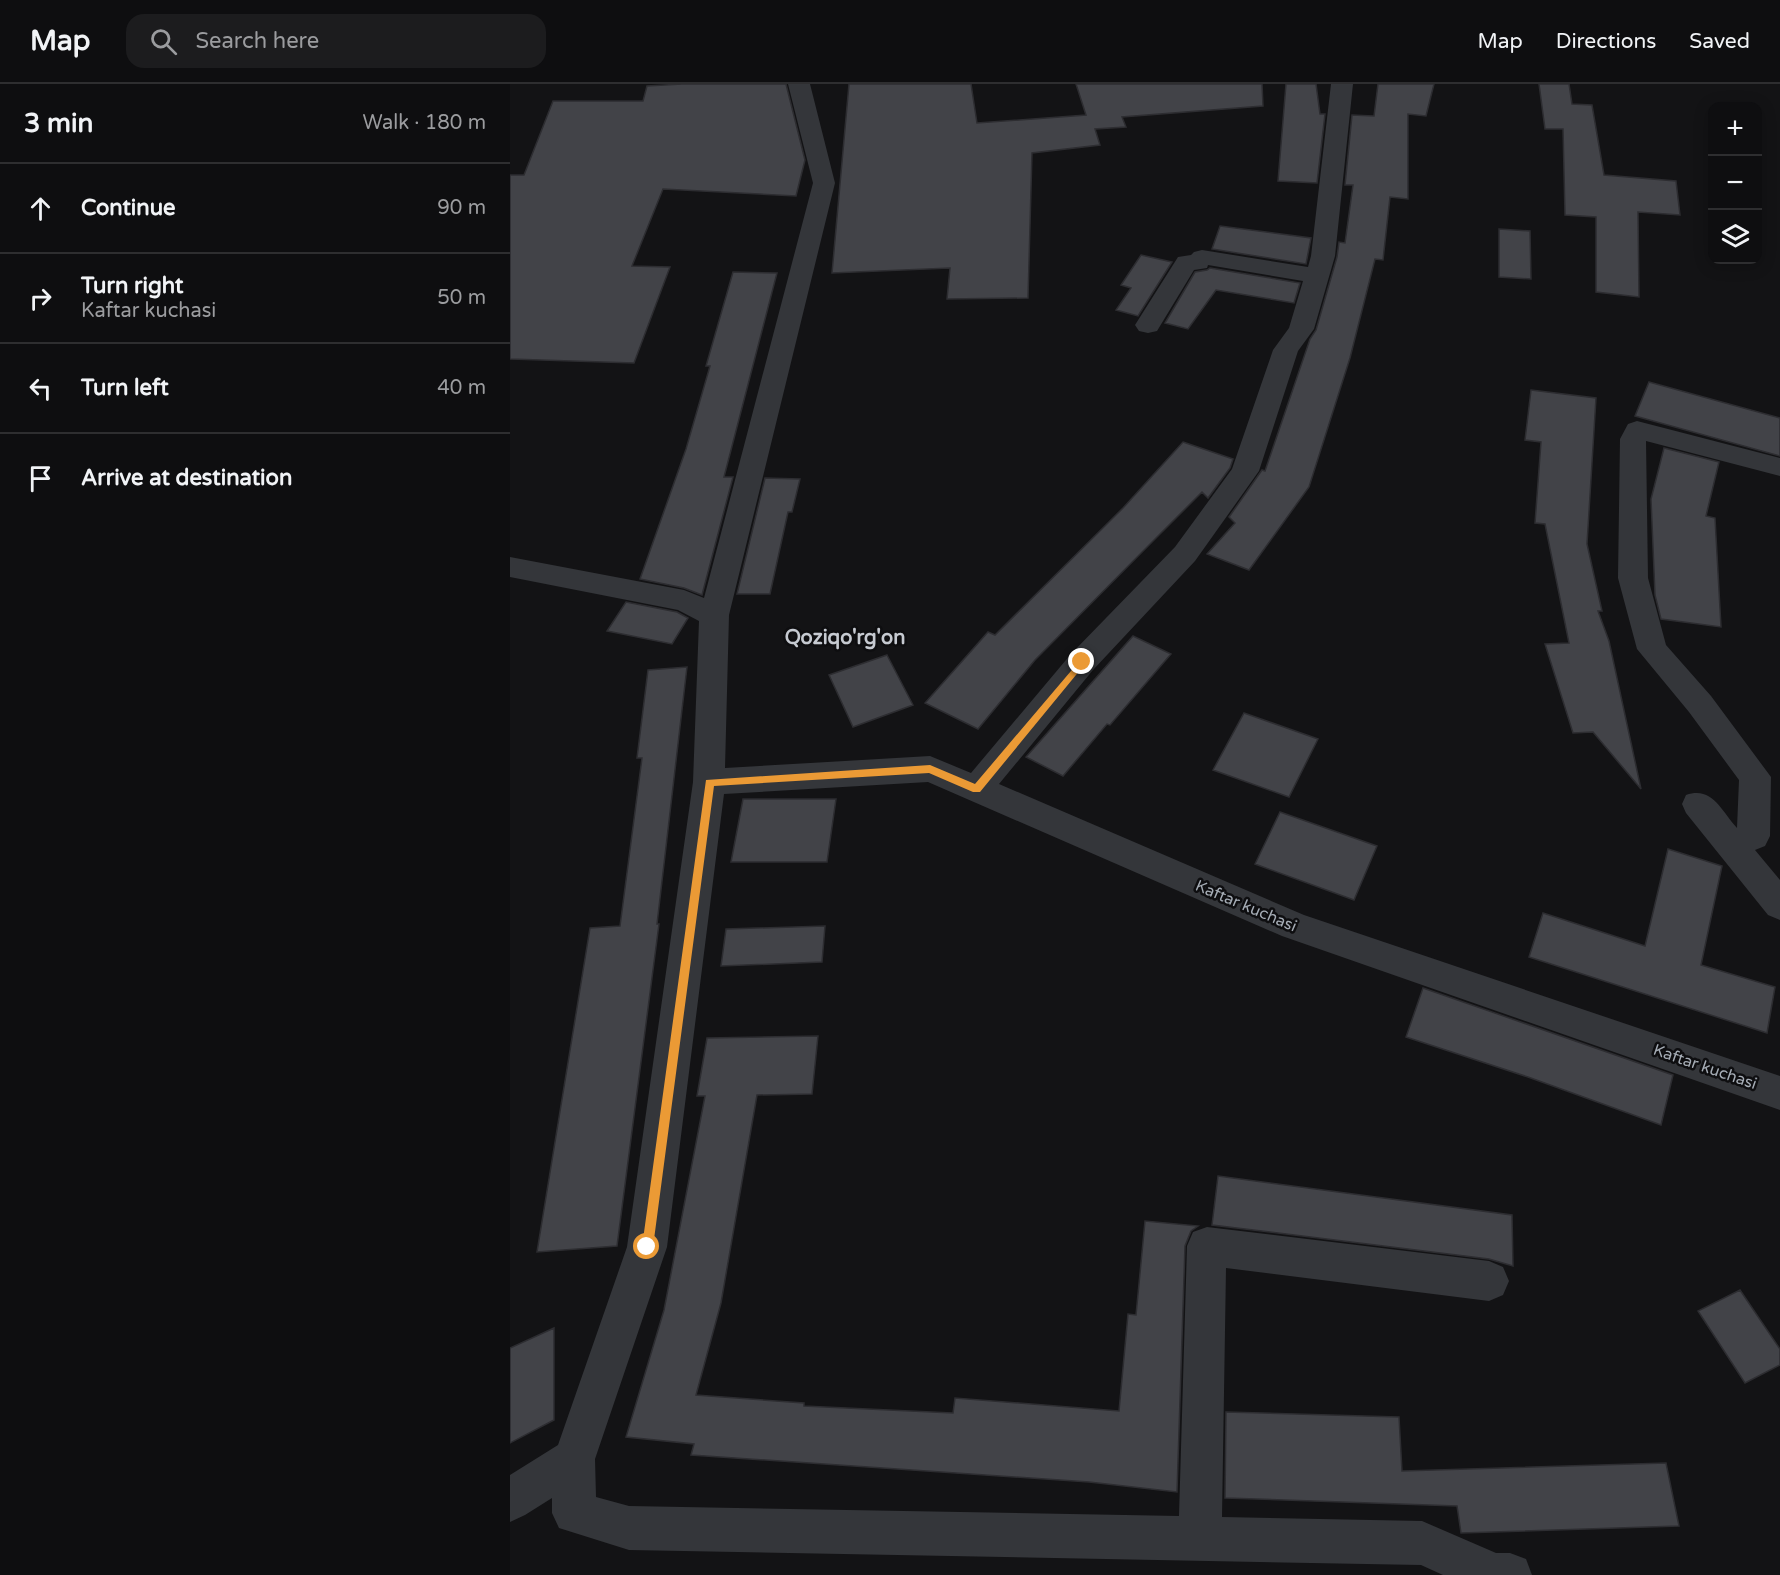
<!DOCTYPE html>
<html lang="en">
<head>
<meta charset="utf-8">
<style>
  body { margin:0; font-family:"Varela Round",sans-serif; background:#1c1c1e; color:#f1f3f6 }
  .controls { position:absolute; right:18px; top:18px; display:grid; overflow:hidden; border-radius:12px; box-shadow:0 3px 15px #0003 }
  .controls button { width:54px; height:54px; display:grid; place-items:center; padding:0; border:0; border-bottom:2px solid #2e2e30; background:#0e0e10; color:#f1f3f6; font:30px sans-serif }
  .stop { position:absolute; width:18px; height:18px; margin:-14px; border:4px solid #eb9a35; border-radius:50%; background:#fff }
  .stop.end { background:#eb9a35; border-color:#fff; box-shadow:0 2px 6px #0008 }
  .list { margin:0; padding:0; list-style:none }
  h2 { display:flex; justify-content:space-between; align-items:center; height:78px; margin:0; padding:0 24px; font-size:26px }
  h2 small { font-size:20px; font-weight:400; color:#9b9c9f }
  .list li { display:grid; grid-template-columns:39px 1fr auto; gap:18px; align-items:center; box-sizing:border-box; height:90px; padding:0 24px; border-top:2px solid #2e2e30 }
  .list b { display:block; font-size:22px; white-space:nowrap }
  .list p { margin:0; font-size:20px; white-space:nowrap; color:#9b9c9f }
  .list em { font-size:20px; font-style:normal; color:#9b9c9f }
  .icon { flex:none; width:33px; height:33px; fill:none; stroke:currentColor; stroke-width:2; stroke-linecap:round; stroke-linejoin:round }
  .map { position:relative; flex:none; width:1270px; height:1491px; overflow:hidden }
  header { display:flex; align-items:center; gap:36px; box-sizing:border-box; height:84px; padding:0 30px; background:#0e0e10; border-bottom:2px solid #2e2e30 }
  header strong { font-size:28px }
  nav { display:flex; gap:33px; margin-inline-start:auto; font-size:21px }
  .search { width:420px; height:54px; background:#1c1c1e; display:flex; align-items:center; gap:15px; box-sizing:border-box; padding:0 21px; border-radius:18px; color:#9b9c9f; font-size:22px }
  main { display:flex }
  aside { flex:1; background:#0e0e10 }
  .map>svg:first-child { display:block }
  .building { fill:#424348; stroke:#2d2d31; stroke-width:1.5 }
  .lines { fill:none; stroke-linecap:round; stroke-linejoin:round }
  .minor { fill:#34363a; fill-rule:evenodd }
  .route { fill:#eb9a35 }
  .labels { text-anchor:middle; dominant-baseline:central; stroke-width:5; stroke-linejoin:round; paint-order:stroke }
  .street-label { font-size:16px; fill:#a5acb5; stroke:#0e0e10 }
  .quarter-label { font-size:20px; font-weight:bold; fill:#c6cad1; stroke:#0e0e10 }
</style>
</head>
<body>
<header>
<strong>Map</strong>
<div class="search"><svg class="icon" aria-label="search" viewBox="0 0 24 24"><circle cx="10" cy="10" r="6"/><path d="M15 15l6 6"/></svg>Search here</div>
<nav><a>Map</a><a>Directions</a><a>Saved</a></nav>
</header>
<main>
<aside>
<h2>3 min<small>Walk · 180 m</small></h2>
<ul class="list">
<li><svg class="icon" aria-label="ahead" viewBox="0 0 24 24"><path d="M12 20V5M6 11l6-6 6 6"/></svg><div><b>Continue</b></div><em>90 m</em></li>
<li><svg class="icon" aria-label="right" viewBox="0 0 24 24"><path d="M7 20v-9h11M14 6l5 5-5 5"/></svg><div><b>Turn right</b><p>Kaftar kuchasi</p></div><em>50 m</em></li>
<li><svg class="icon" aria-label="left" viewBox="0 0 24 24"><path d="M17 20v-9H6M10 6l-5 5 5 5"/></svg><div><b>Turn left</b></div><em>40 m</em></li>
<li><svg class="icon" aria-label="arrive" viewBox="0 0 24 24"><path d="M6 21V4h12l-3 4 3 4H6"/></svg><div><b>Arrive at destination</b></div></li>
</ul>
</aside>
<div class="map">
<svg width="1270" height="1491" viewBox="0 0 1270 1491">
  <rect width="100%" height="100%" fill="#131315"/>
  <path class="building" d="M 172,0 L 276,0 L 295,76 L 286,112 L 153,105 L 122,182 L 160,183 L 124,279 L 0,275 L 0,91 L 14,91 L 43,17 L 133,17 L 137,2 Z
    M 339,0 L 461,0 L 467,39 L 576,31 L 566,0 L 752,0 L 753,22 L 612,33 L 616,43 L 585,45 L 590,61 L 522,69 L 518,214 L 437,215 L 440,184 L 322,189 Z
    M 776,0 L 806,0 L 810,30 L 815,30 L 807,99 L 768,97 Z
    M 868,0 L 924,0 L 916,32 L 898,30 L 898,115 L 880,113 L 873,176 L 865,175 L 840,274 L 799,403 L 739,486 L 697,470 L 725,439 L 719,433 L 752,386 L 755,387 L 800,255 L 806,246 L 827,173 L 829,158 L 835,159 L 843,101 L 835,101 L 842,31 L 864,32 Z
    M 1029,0 L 1059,0 L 1062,20 L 1082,21 L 1094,91 L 1166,97 L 1170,131 L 1128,128 L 1129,213 L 1086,208 L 1086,133 L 1055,131 L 1053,45 L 1035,45 Z
    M 710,142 L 801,154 L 796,180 L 702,165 Z
    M 989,145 L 1020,147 L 1021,195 L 989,193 Z
    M 631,171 L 662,178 L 628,232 L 606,226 L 621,204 L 611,201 Z
    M 700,184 L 790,199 L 784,219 L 706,206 L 678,245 L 655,239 L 685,188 L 697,186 Z
    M 223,188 L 267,189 L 214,393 L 223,393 L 192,511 L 174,504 L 130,495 L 176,365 L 200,282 L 196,282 Z
    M 1139,298 L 1270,334 L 1270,372 L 1125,332 Z
    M 1021,306 L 1086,314 L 1077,460 L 1092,527 L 1088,527 L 1099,557 L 1131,705 L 1083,648 L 1063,649 L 1035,560 L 1059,559 L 1035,440 L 1025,439 L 1031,358 L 1015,356 Z
    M 673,358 L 723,375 L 720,384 L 698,414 L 692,408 L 649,451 L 525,576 L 468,645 L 415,619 L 478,548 L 485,551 L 613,424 Z
    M 1154,364 L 1209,378 L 1196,432 L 1205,434 L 1211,543 L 1151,535 L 1145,511 L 1141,415 Z
    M 255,394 L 290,395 L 282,428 L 278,428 L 260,510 L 227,510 Z
    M 116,518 L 167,528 L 178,534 L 162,560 L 97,547 Z
    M 623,552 L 661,570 L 600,641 L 597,640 L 553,692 L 516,673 Z
    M 377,571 L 403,621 L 343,643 L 319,591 Z
    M 177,583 L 147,840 L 149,840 L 107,1162 L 27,1168 L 80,844 L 110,842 L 132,674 L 127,674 L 138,586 Z
    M 734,629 L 808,655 L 779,713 L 703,686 Z
    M 233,715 L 326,715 L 317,778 L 221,778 Z
    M 770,728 L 867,762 L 844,816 L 745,780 Z
    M 1158,765 L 1212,782 L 1191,881 L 1265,903 L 1257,949 L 1019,873 L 1033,829 L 1135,862 Z
    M 315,842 L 312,878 L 211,882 L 216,845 Z
    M 913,904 L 1163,991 L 1151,1041 L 1018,993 L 896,953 Z
    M 308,952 L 302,1010 L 247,1011 L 211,1219 L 186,1311 L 294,1319 L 294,1322 L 443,1329 L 445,1314 L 609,1327 L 618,1230 L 626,1231 L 635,1137 L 688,1142 L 681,1147 L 675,1162 L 667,1408 L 579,1398 L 181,1371 L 184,1360 L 116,1353 L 154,1226 L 195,1012 L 187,1012 L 197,954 Z
    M 708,1092 L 1002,1131 L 1003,1182 L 979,1175 L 702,1141 Z
    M 1230,1206 L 1270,1265 L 1270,1281 L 1235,1299 L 1188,1227 Z
    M 44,1244 L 44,1336 L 0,1359 L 0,1264 Z
    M 716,1328 L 889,1333 L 892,1387 L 1156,1379 L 1169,1442 L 951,1449 L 947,1422 L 715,1414 Z"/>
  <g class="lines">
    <path class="minor" d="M 278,0 L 300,0 L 325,99 L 219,531 L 215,684 L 420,672 L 461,689 L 561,570 L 665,463 L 722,385 L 763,266 L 779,244 L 793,197 L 698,181 L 697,184 L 684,186 L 647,247 L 638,249 L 629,247 L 625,241 L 668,173 L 681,171 L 684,168 L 692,166 L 798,183 L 801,172 L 821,0 L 843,0 L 825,172 L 804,245 L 788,267 L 749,387 L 685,477 L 583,586 L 489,700 L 794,831 L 1270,992 L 1270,1026 L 772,852 L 418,698 L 214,710 L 157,1163 L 85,1375 L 86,1413 L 119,1422 L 669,1432 L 677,1162 L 683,1148 L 697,1143 L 979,1177 L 993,1183 L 999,1197 L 993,1211 L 979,1217 L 716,1184 L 712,1433 L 912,1437 L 986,1469 L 1000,1469 L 1016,1475 L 1022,1491 L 933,1491 L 911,1481 L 119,1466 L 49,1444 L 42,1429 L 42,1414 L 15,1431 L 0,1438 L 0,1391 L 48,1361 L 117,1163 L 183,698 L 189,537 L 168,526 L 0,493 L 0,473 L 174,506 L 194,514 L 303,99 Z
      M 1127,337 L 1270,374 L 1270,392 L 1136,357 L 1138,494 L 1156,561 L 1201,612 L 1261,693 L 1260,752 L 1255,762 L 1245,766 L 1270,796 L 1270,836 L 1258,831 L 1176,729 L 1172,720 L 1176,711 C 1203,702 1211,727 1227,744 L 1229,696 L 1179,628 L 1127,565 L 1108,494 L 1110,355 L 1118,340 Z"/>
  </g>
  <path class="route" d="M 572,574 L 575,575 L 575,580 L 470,708 L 463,708 L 419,689 L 204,702 L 143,1163 L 142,1167 L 133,1167 L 132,1163 L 196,696 L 420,681 L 465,700 Z"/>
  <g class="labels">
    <g class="street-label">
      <text transform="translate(736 822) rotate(23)">Kaftar kuchasi</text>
      <text transform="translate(1195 983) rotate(19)">Kaftar kuchasi</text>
    </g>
    <g class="quarter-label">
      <text x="335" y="554">Qoziqo'rg'on</text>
    </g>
  </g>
</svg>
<div class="controls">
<button>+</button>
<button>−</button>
<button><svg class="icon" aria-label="layers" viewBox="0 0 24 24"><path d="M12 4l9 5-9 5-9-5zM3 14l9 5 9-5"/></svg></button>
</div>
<div class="stop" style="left:137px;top:1163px"></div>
<div class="stop end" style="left:572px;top:578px"></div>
</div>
</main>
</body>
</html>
